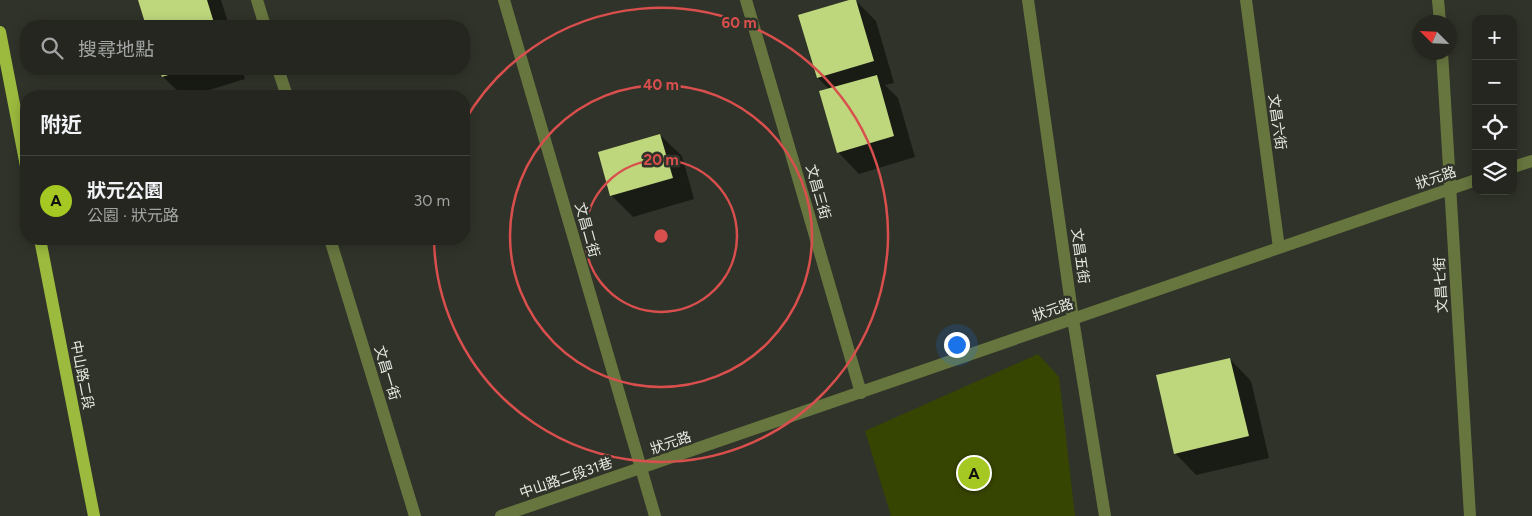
<!DOCTYPE html>
<html lang="zh-TW">
<head>
<meta charset="utf-8">
<style>
  body { margin:0; font-family:Figtree,"Noto Sans TC",sans-serif; background:#2c2e28; color:#f1f3f6 }
  .controls { position:absolute; right:15px; top:15px; display:grid; overflow:hidden; border-radius:10px; box-shadow:0 2px 12px #0003 }
  .controls button { width:45px; height:45px; display:grid; place-items:center; padding:0; border:0; border-bottom:1px solid #41433d; background:#24261f; color:#f1f3f6; font:25px sans-serif }
  .compass { position:absolute; left:1412px; top:15px; width:45px; height:45px; border-radius:50%; background:#24261f; box-shadow:0 2px 12px #0003; rotate:294deg }
  .you { position:absolute; left:956px; top:344px; width:18px; height:18px; margin:-12px; border:4px solid #fff; border-radius:50%; background:#1a73e8; box-shadow:0 0 0 8px #1a73e833 }
  .badge { display:grid; place-items:center; width:32px; height:32px; border-radius:50%; background:#a5c823; color:#111; font-size:16px; font-weight:700 }
  .pin { position:absolute; translate:-50% -50%; border:2px solid #fff; box-shadow:0 1px 5px #0006 }
  .list { margin:0; padding:0; list-style:none }
  h2 { display:flex; justify-content:space-between; align-items:center; height:65px; margin:0; padding:0 20px; font-size:21px }
  h2 small { font-size:16px; font-weight:400; color:#a3a5a4 }
  .list li { display:grid; grid-template-columns:32px 1fr auto; gap:15px; align-items:center; box-sizing:border-box; height:90px; padding:0 20px; border-top:1px solid #41433d }
  .list b { display:block; font-size:19px; white-space:nowrap }
  .list p { margin:0; font-size:16px; white-space:nowrap; color:#a3a5a4 }
  .list em { font-size:16px; font-style:normal; color:#a3a5a4 }
  .icon { flex:none; width:28px; height:28px; fill:none; stroke:currentColor; stroke-width:2; stroke-linecap:round; stroke-linejoin:round }
  .map { position:relative; flex:none; width:1532px; height:516px; overflow:hidden }
  .search { position:absolute; background:#24261f; box-shadow:0 2px 12px #0003; left:20px; top:20px; width:450px; height:55px; display:flex; align-items:center; gap:12px; box-sizing:border-box; padding:0 18px; border-radius:20px; color:#a3a5a4; font-size:19px }
  .panel { position:absolute; background:#24261f; box-shadow:0 2px 12px #0003; left:20px; top:90px; width:450px; height:155px; border-radius:20px }
  .map>svg:first-child { display:block }
  .green { fill:#374502 }
  .shadow { fill:#0007 }
  .building { fill:#bed77c }
  .lines { fill:none; stroke-linecap:round; stroke-linejoin:round }
  .minor { stroke:#67763f; stroke-width:12 }
  .major { stroke:#9cba3d; stroke-width:12 }
  .ring { fill:none; stroke:#d94f4d; stroke-width:2.5 }
  .labels { text-anchor:middle; dominant-baseline:central; stroke-width:5; stroke-linejoin:round; paint-order:stroke }
  .street-label { font-size:14px; fill:#e7e9e3; stroke:#303329 }
  .centre { fill:#d94f4d; stroke:#303329; stroke-width:2.5 }
  .ring-label { font-size:15px; text-anchor:middle; font-weight:bold; fill:#d94f4d; stroke:#303329; stroke-width:5; stroke-linejoin:round; paint-order:stroke }
</style>
</head>
<body>
<div class="map">
<svg width="1532" height="516" viewBox="0 0 1532 516">
  <rect width="100%" height="100%" fill="#303329"/>
  <path class="green" d="M 1038,354 L 1059,377 L 1075,516 L 891,516 L 865,431 Z"/>
  <path class="shadow" d="M 140,0 L 221,0 L 229,26 L 148,26 Z
    M 853,0 L 855,0 L 876,21 L 894,83 L 885,85 L 898,98 L 915,157 L 859,174 L 838,152 L 830,90 L 818,78 Z
    M 161,69 L 242,69 L 245,79 L 190,96 L 183,96 L 163,77 Z
    M 660,135 L 682,156 L 694,199 L 633,217 L 611,195 Z
    M 1230,359 L 1251,381 L 1269,458 L 1196,475 L 1175,453 Z"/>
  <path class="building" d="M 138,0 L 207,0 L 215,26 L 146,26 Z
    M 849,0 L 856,0 L 874,61 L 817,78 L 798,15 Z
    M 159,69 L 187,69 L 162,77 Z
    M 877,75 L 894,136 L 837,153 L 819,91 Z
    M 660,134 L 673,178 L 610,196 L 598,152 Z
    M 1230,358 L 1249,436 L 1174,454 L 1156,375 Z"/>
  <g class="lines">
    <path class="minor" d="M 257,0 L 265,26
      M 504,0 L 655,516
      M 746,0 L 861,393
      M 1028,0 L 1073,319 L 1105,516
      M 1246,0 L 1279,248
      M 1438,0 L 1440,22
      M 1442,52 L 1470,516
      M 278,69 L 287,96
      M 1513,167 L 1532,161
      M 330,239 L 415,516
      M 501,516 L 1476,180"/>
    <path class="major" d="M 0,32 L 26,166
      M 40,239 L 94,516"/>
  </g>
  <g class="ring">
    <circle cx="661" cy="236" r="76"/>
    <circle cx="661" cy="236" r="151"/>
    <path d="M464 122A227 227 0 1 1 434 240"/>
  </g>
  <g class="labels">
    <g class="street-label">
      <text transform="translate(1277 122) rotate(82)">文昌六街</text>
      <text transform="translate(1436 178) rotate(-19)">狀元路</text>
      <text transform="translate(818 192) rotate(74)">文昌三街</text>
      <text transform="translate(587 230) rotate(74)">文昌二街</text>
      <text transform="translate(1080 256) rotate(82)">文昌五街</text>
      <text transform="translate(1441 285) rotate(-93)">文昌七街</text>
      <text transform="translate(1053 310) rotate(-19)">狀元路</text>
      <text transform="translate(387 373) rotate(73)">文昌一街</text>
      <text transform="translate(82 375) rotate(79)">中山路二段</text>
      <text transform="translate(671 443) rotate(-19)">狀元路</text>
      <text transform="translate(566 478) rotate(-19)">中山路二段31巷</text>
    </g>
  </g>
  <circle cx="661" cy="236" r="8" class="centre"/>
  <g class="ring-label">
    <text x="739" y="28">60 m</text>
    <text x="661" y="90">40 m</text>
    <text x="661" y="165">20 m</text>
  </g>
</svg>
<div class="controls">
<button>+</button>
<button>−</button>
<button><svg class="icon" aria-label="locate" viewBox="0 0 24 24"><circle cx="12" cy="12" r="6"/><path d="M12 2v4M12 18v4M2 12h4M18 12h4"/></svg></button>
<button><svg class="icon" aria-label="layers" viewBox="0 0 24 24"><path d="M12 4l9 5-9 5-9-5zM3 14l9 5 9-5"/></svg></button>
</div>
<svg class="compass" viewBox="-18 -18 36 36"><path d="M0-13l5 13h-10z" fill="#e53935"/><path d="M0 13l5-13h-10z" fill="#a3a5a4"/></svg>
<div class="you"></div>
<div class="pin badge" style="left:974px;top:473px">A</div>
<div class="search"><svg class="icon" aria-label="search" viewBox="0 0 24 24"><circle cx="10" cy="10" r="6"/><path d="M15 15l6 6"/></svg>搜尋地點</div>
<section class="panel">
<h2>附近<small></small></h2>
<ul class="list">
<li><span class="badge">A</span><div><b>狀元公園</b><p>公園 · 狀元路</p></div><em>30 m</em></li>
</ul>
</section>
</div>
</body>
</html>
